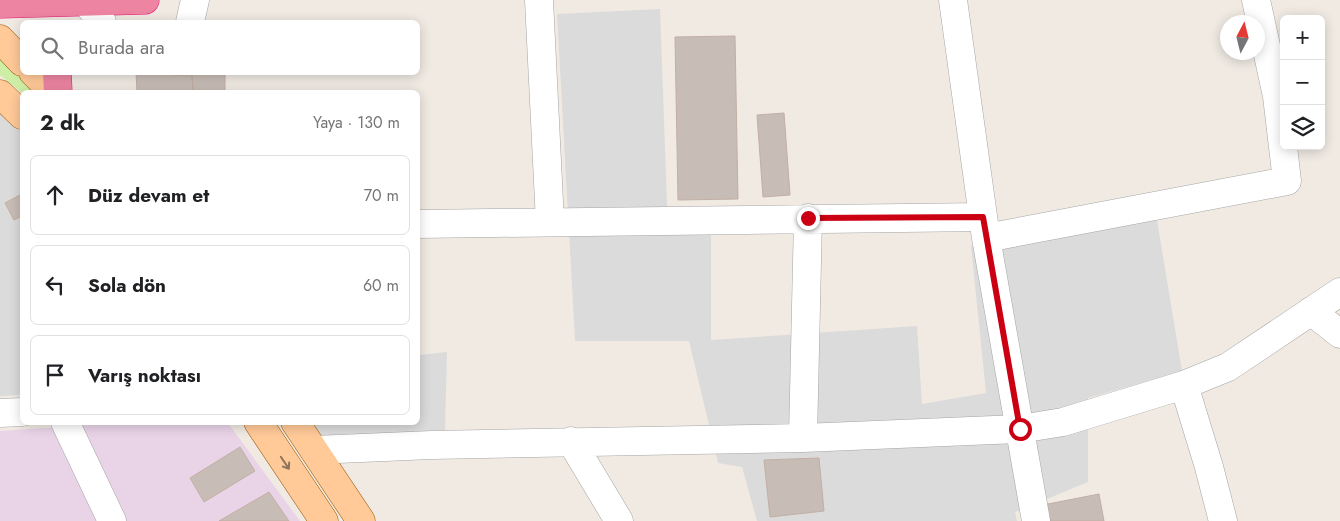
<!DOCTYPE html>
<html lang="tr">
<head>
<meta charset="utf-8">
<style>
  body { margin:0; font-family:Jost,sans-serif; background:#f2f2f2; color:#202124 }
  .controls { position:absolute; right:15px; top:15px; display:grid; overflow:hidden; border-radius:8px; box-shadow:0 2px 12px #0003 }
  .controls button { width:45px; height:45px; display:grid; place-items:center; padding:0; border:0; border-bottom:1px solid #e0e0e0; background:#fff; color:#202124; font:25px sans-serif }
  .compass { position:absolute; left:1220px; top:15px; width:45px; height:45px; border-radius:50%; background:#fff; box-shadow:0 2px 12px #0003; rotate:7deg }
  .stop { position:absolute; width:15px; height:15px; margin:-11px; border:4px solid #cb0013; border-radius:50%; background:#fff }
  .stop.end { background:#cb0013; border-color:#fff; box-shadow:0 1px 5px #0008 }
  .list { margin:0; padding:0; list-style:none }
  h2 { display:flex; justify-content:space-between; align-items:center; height:65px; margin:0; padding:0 20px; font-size:21px }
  h2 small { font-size:16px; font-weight:400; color:#757577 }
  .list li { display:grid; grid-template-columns:32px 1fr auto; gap:15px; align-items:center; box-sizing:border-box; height:80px; margin:0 10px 10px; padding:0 10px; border:1px solid #e0e0e0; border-radius:8px }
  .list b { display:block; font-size:19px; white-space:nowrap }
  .list em { font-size:16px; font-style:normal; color:#757577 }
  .icon { flex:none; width:28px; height:28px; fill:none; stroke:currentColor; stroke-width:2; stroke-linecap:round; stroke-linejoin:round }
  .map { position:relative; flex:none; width:1340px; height:521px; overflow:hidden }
  .search { position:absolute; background:#fff; box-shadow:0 2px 12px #0003; left:20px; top:20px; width:400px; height:55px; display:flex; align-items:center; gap:12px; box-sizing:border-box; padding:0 18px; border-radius:8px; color:#757577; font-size:19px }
  .panel { position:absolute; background:#fff; box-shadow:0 2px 12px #0003; left:20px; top:90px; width:400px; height:335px; border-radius:8px }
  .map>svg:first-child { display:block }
  .residential { fill:#dcdbdb }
  .industrial { fill:#e9d4e7 }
  .grass { fill:#cfeea5 }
  .building { fill:#c8bcb6; stroke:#c2afa4 }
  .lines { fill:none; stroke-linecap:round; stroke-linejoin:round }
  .minor-casing { stroke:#a5a5a5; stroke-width:29 }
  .major-casing { stroke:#975700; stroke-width:29 }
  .highway-casing { stroke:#e71771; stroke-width:29 }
  .minor { stroke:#fff; stroke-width:28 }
  .major { stroke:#ffc998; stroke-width:28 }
  .highway { stroke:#ed84a2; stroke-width:28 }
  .oneway { stroke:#8e745b }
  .route { stroke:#cb0013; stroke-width:6 }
</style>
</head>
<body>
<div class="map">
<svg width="1340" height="521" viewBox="0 0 1340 521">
  <rect width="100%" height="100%" fill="#f0eae3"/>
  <path class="residential" d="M 660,9 L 668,231 L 711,233 L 711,340 L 917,326 L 922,404 L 986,393 L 971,246 L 1157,220 L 1182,371 L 1088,398 L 1088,482 L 1015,512 L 1017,521 L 757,521 L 742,467 L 718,463 L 689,341 L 575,341 L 557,14 Z
    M 0,107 L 22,127 L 22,395 L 0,396 Z
    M 447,352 L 445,430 L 318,437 L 309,423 L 418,422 L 418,353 L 420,355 Z"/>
  <path class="industrial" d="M 133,422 L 228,423 L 300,521 L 0,521 L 0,431 Z"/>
  <path class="grass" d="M 0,55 L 35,92 L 22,93 L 0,75 Z"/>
  <path class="building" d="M 735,36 L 738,199 L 678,200 L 675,37 Z
    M 136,72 L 172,72 L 172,75 L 192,75 L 193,92 L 137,92 Z
    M 207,72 L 225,72 L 225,92 L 193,92 L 192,75 Z
    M 784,113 L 790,195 L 763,197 L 757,115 Z
    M 22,194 L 22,223 L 20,217 L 14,220 L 5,203 Z
    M 240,447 L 255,471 L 204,502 L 190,478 Z
    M 819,458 L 824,511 L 770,517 L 764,460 Z
    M 269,492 L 289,521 L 219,521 Z
    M 1099,494 L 1104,521 L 1046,521 L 1043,505 Z"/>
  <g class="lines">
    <g class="minor-casing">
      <path id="minor" d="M 539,0 L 550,222
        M 953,0 L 986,238 L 1036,521
        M 86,2 L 102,22
        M 190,22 L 195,0
        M 418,224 L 983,217
        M 986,238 L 1287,181 L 1277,96 L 1256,0
        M 1311,311 L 1340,334
        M 1184,385 L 1209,467 L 1223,521
        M 0,413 L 22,412
        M 65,422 L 112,521
        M 803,438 L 808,218
        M 571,441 L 619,521
        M 314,450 L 432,445 L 803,438 L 1020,429 L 1063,422 L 1184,385 L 1228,367 L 1340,292"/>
    </g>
    <g class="major-casing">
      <path id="major" d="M 0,39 L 22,62
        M 33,72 L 53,92
        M 0,94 L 22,115
        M 258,422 L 324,521
        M 295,422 L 361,521"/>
    </g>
    <g class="highway-casing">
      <path id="highway" d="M 0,4 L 145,0
        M 57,72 L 58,92"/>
    </g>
    <use href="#minor" class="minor"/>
    <use href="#major" class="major"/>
    <use href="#highway" class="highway"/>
  </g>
  <defs><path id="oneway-shaft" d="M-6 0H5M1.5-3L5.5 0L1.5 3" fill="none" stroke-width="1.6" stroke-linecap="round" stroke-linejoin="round" transform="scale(1.25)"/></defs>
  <use class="oneway" href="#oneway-shaft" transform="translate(285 463) rotate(56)"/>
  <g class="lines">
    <path class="route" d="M 808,218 L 983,217 L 1020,429"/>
  </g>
</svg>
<div class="controls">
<button>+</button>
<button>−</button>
<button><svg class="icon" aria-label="layers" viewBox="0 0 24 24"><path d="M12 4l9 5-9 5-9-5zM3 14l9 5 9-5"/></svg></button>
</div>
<svg class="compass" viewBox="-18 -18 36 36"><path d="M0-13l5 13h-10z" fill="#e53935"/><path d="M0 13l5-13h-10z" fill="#757577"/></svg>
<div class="stop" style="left:1020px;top:429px"></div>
<div class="stop end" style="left:808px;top:218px"></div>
<div class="search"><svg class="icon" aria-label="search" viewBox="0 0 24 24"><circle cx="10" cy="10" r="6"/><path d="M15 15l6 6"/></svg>Burada ara</div>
<section class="panel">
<h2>2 dk<small>Yaya · 130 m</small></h2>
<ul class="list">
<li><svg class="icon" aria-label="ahead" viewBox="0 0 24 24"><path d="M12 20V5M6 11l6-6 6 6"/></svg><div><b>Düz devam et</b></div><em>70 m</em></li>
<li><svg class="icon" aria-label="left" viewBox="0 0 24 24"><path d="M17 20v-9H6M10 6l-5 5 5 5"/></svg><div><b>Sola dön</b></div><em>60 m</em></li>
<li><svg class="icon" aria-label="arrive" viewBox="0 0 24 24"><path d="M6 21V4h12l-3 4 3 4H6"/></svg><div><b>Varış noktası</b></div></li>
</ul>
</section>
</div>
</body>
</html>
